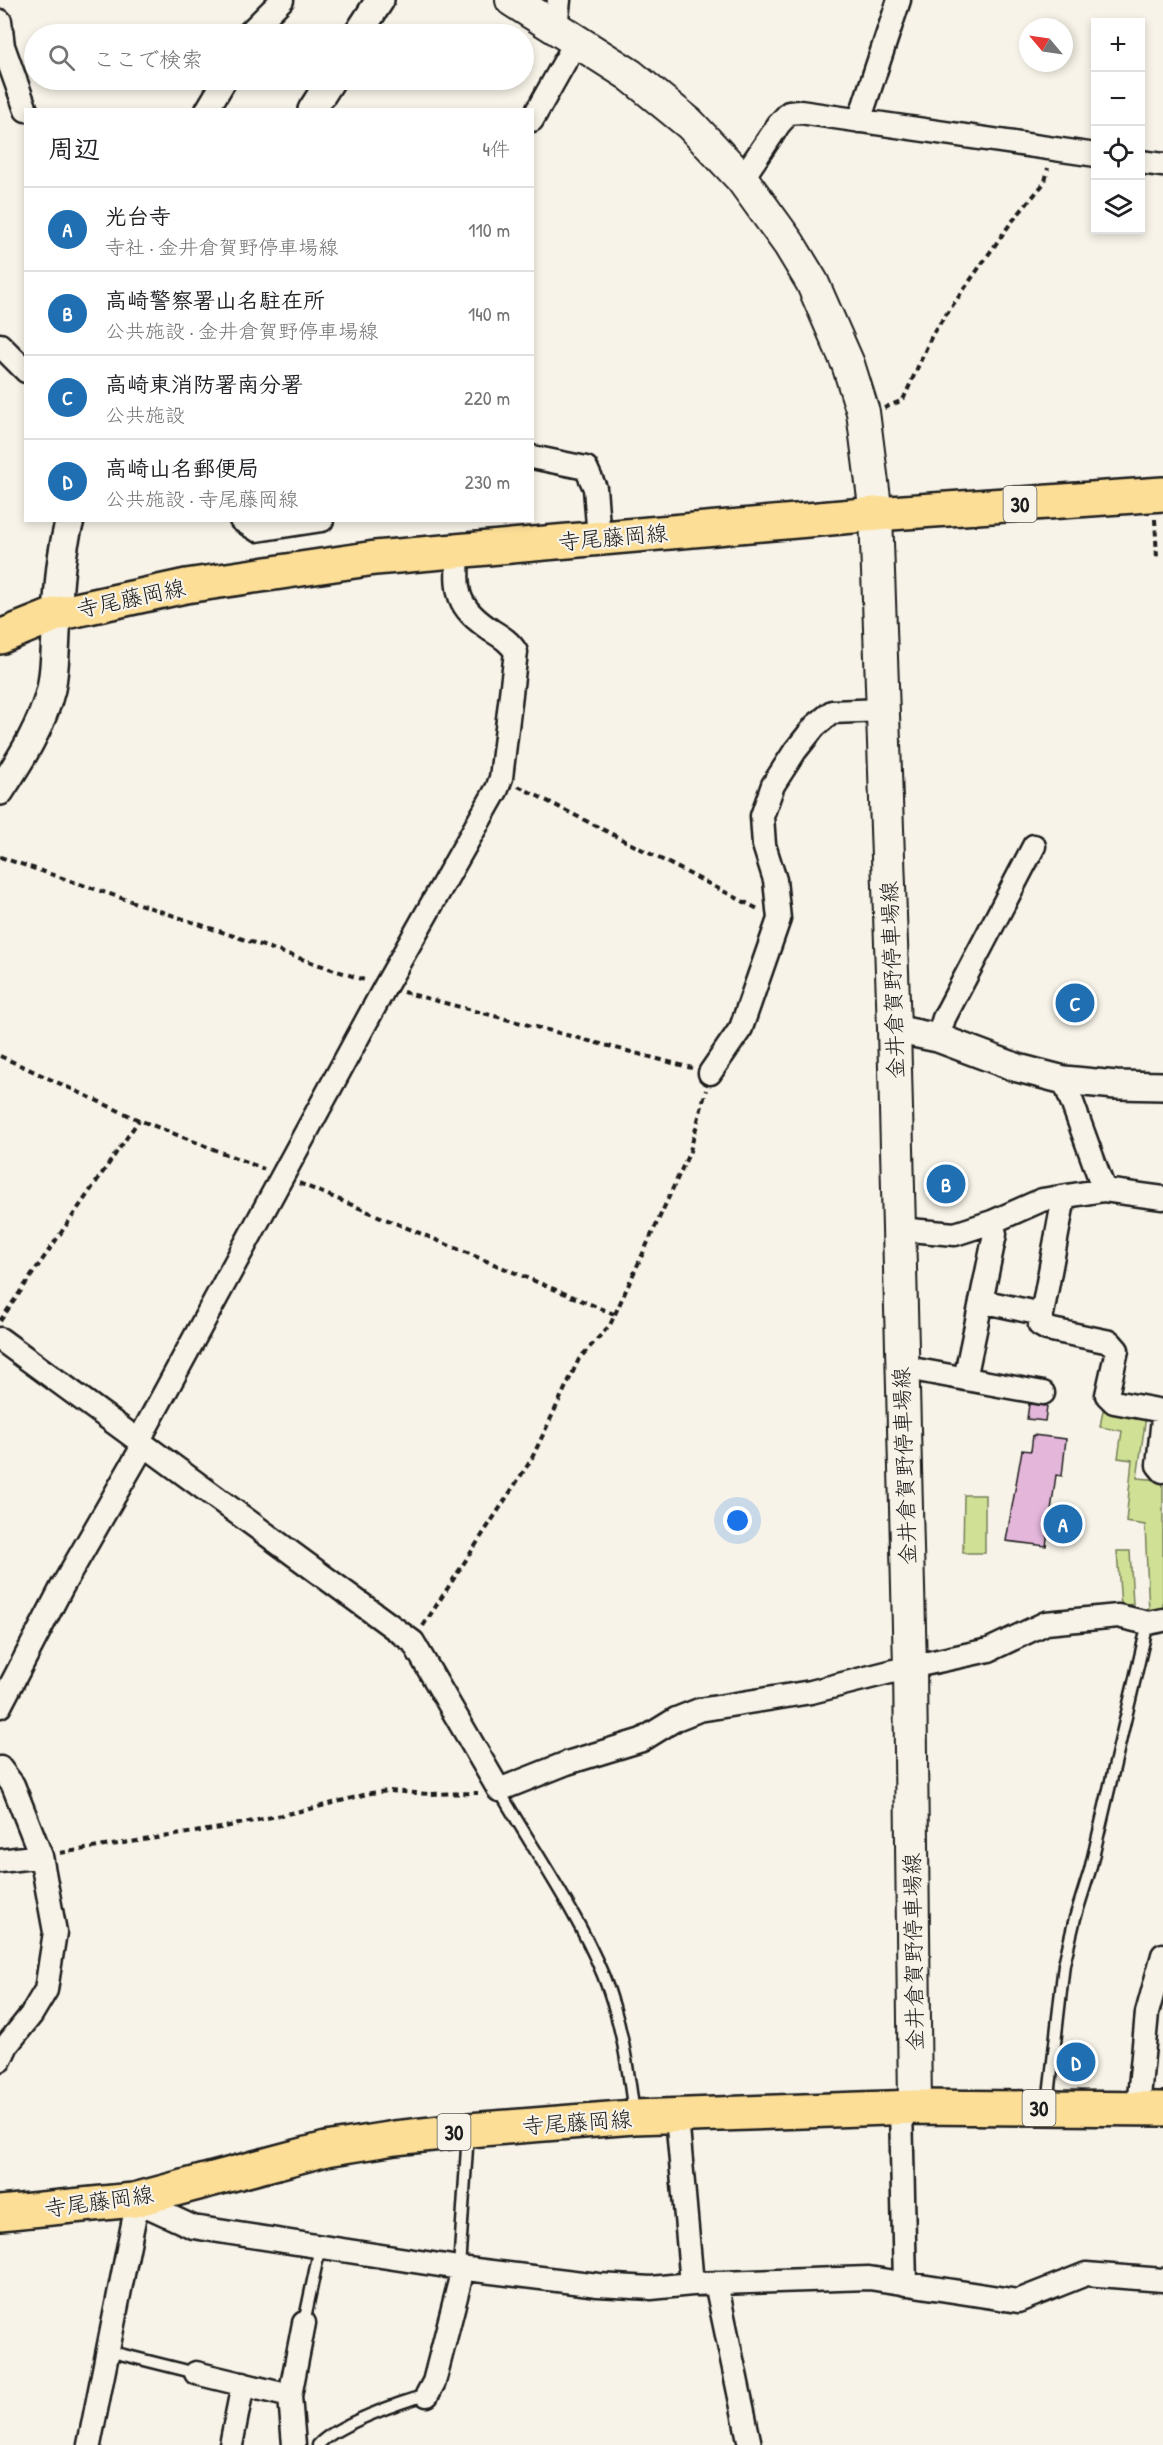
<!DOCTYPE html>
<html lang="ja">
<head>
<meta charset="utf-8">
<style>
  body { margin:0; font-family:"Patrick Hand","Klee One",sans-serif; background:#f2f2f2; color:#202124 }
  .controls { position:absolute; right:18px; top:18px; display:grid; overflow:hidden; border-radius:0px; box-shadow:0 3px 9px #0003 }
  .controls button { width:54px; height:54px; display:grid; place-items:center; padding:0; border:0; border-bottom:2px solid #e0e0e0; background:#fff; color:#202124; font:30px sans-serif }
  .compass { position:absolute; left:1019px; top:18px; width:54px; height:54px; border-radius:50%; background:#fff; box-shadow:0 3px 9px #0003; rotate:299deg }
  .you { position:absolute; left:738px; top:1521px; width:21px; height:21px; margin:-15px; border:4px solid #fff; border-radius:50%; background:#1a73e8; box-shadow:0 0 0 9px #1a73e833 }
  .badge { display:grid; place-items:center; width:39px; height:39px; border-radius:50%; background:#1f6fb2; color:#fff; font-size:20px; font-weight:700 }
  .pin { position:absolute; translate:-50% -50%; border:3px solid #fff; box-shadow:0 2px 6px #0006 }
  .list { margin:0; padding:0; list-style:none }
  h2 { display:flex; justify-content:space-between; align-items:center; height:78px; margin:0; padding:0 24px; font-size:26px }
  h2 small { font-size:20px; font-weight:400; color:#757577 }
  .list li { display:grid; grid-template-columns:39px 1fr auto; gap:18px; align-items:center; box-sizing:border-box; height:84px; padding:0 24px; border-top:2px solid #e0e0e0 }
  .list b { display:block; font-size:22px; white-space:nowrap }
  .list p { margin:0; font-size:20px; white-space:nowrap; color:#757577 }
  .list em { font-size:20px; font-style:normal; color:#757577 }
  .icon { flex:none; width:33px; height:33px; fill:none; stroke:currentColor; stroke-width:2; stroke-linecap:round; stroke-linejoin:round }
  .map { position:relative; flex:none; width:1163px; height:2445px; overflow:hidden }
  .search { position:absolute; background:#fff; box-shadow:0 3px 9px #0003; left:24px; top:24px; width:510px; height:66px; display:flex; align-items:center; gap:15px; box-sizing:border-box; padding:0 21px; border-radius:33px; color:#757577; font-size:22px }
  .panel { position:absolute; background:#fff; box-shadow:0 3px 9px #0003; left:24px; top:108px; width:510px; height:414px; border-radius:0px }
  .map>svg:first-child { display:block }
  .green { fill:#d0e195; stroke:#767e58; stroke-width:1.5 }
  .building { fill:#e3b6da; stroke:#1c1c1c; stroke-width:1.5 }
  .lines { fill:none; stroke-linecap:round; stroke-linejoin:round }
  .service-casing { stroke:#1c1c1c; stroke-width:15 }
  .minor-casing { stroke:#1c1c1c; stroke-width:27 }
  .tertiary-casing { stroke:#1c1c1c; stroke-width:32 }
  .secondary-casing { stroke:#1c1c1c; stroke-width:36 }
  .primary-casing { stroke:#1c1c1c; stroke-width:38 }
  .path { stroke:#1c1c1c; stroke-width:4; stroke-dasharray:6 4.5; stroke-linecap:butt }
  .service { stroke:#f7f3e8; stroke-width:10 }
  .minor { stroke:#f7f3e8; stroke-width:22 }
  .tertiary { stroke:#f7f3e8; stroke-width:27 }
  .secondary { stroke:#f7f3e8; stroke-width:32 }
  .primary { stroke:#fcde96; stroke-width:33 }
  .labels { text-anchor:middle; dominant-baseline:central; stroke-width:4.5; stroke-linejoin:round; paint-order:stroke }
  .shield { fill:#f7f3e8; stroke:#5e5c59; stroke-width:1.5 }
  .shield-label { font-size:21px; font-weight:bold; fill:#1c1c1c }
  .street-label { font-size:22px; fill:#1c1c1c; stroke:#f7f3e8 }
</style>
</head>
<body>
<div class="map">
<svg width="1163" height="2445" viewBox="0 0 1163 2445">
  <rect width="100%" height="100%" fill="#f7f3e8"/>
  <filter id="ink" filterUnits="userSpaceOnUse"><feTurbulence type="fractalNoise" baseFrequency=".0167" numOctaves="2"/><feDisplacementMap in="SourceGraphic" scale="12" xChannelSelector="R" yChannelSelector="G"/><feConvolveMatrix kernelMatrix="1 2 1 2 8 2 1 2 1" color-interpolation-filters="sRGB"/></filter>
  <g filter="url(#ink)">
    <path class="green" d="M 1103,1410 L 1146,1416 L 1137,1478 L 1163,1480 L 1163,1609 L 1149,1612 L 1145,1525 L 1126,1522 L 1132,1460 L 1118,1458 L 1122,1431 L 1100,1427 Z
      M 964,1495 L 985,1495 L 985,1553 L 963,1553 Z
      M 1117,1551 L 1130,1551 L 1133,1604 L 1121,1606 Z"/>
    <path class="building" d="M 1029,1404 L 1047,1406 L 1045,1421 L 1027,1419 Z
      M 1033,1435 L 1066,1439 L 1062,1476 L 1056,1475 L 1046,1546 L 1006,1541 L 1022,1450 L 1031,1451 Z"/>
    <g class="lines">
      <g class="service-casing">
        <path id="service" d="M 499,1790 C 534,1851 576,1910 603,1975 C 621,2019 628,2067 634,2114
          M 1048,2105 L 1064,1964 L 1075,1918 L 1090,1870 L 1148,1623
          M 459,2268 L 468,2133
          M 304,2323 L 320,2247
          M 108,2351 L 196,2373
          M 318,2445 C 336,2425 400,2402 427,2395"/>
      </g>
      <g class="minor-casing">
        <path id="minor" d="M 0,21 L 3,46 L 26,110
          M 556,27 L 559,0
          M 248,34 L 282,0
          M 207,110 L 225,80
          M 532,120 L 577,40
          M 859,121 L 899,0
          M 1140,162 L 1163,165
          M 742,179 L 779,124 L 789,113 L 800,112 L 1096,155
          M 0,345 L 26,371
          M 532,457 L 586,468 L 595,488 L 599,538
          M 241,520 L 257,530 L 322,520
          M 938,1038 L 944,1018 L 1034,846
          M 710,1073 L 741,1028 L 779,919 L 775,880 L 764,845 L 762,816 L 773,785 L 795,751 L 815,726 L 832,712 L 883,710
          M 1064,1080 L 1104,1190
          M 1064,1197 L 1040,1325 L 1047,1329 L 1110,1342 L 1117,1350 L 1107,1395 L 1114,1402 L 1163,1411
          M 898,1229 L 955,1234 L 992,1222 L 1042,1200 L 1104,1190 L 1163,1198
          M 981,1301 L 1042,1314
          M 0,1339 L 413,1642 L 499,1790 L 567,1763 L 642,1740 L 676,1719 L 699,1710 L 811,1692 L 910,1667 L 989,1650 L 1046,1623 L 1118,1616 L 1148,1623 L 1163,1620
          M 901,1367 L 1043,1393
          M 965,1379 L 995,1234 L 992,1222
          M 1163,1418 L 1158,1465 L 1163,1471
          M 138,1442 L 385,987 L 497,789 L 501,778 L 516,652 C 510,642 502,637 492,631 C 455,606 456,593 458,551
          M 0,1706 L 62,1587 L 143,1446
          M 0,1768 L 13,1785 L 41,1856 L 55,1932 L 46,1990 L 31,2015 L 7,2045 L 0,2060
          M 0,1861 L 41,1856
          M 901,2108 L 905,2284
          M 1138,2108 L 1147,2013 L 1163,1955
          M 677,2117 L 692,2284
          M 134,2200 L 193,2227 L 459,2268 L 598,2285 L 651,2288 L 692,2284 L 869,2278 L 1018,2301 L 1086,2274 L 1163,2280
          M 716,2283 L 750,2445
          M 196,2373 L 290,2396
          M 427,2395 L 434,2382 L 460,2281 L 459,2268
          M 89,2445 L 135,2214 L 134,2200
          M 231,2445 L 243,2384
          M 294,2445 L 290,2396 L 304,2323"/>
      </g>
      <g class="tertiary-casing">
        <path id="tertiary" d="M 358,34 L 380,0
          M 312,110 L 331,80
          M 0,791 C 21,759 42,726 51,689 C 56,664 55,640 57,616 C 59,583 61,551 70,520
          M 894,1029 L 938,1038 L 1018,1068 L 1064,1080 L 1116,1085 L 1163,1086"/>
      </g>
      <g class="secondary-casing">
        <path id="secondary" d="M 512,0 L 630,75 L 690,124 L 742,179 L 789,244 L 812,282 L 848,364 L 863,412 L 876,514 L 894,1029 L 910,1667 L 915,2107"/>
      </g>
      <g class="primary-casing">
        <path id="primary" d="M 0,637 L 57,614 L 186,586 L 375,558 L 876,514 L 1163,494
          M 0,2213 L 134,2200 L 326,2149 L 395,2138 L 469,2130 L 634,2117 L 915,2107 L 1163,2109"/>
      </g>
      <path class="path" d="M 884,408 L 903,400 L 933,333 L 1010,224 L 1045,182 L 1048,168
        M 1155,519 L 1157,558
        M 518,786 L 760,910
        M 0,857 L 367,981
        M 403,992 L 692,1068
        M 0,1056 L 139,1120 L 264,1169
        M 299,1183 L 614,1314
        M 0,1321 L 139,1120
        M 423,1626 L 531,1460 L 579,1359 L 610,1325 L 690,1151 L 706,1090
        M 60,1853 L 220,1828 L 310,1809 L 371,1793 L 389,1791 L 429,1794 L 478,1793"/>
      <use href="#service" class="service"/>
      <use href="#minor" class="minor"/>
      <use href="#tertiary" class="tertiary"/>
      <use href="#secondary" class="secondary"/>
      <use href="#primary" class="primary"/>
    </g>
  </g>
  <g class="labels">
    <g class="shield">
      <rect x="1003.5" y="486" width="33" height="36" rx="4.5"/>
      <rect x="1022.5" y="2090" width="33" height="36" rx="4.5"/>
      <rect x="437.5" y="2114" width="33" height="36" rx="4.5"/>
    </g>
    <g class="shield-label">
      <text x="1020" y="504">30</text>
      <text x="1039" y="2108">30</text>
      <text x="454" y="2132">30</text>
    </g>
    <g class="street-label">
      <text transform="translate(613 537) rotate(-5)">寺尾藤岡線</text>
      <text transform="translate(131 598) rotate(-12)">寺尾藤岡線</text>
      <text transform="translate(892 980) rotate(-92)">金井倉賀野停車場線</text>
      <text transform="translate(904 1466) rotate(-92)">金井倉賀野停車場線</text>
      <text transform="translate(913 1952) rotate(-91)">金井倉賀野停車場線</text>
      <text transform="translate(577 2122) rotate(-4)">寺尾藤岡線</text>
      <text transform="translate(99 2201) rotate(-8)">寺尾藤岡線</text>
    </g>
  </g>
</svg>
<div class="controls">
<button>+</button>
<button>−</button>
<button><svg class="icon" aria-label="locate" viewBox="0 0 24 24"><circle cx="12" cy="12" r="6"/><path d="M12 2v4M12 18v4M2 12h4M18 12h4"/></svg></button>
<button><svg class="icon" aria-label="layers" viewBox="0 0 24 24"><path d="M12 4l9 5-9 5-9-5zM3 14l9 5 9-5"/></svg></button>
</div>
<svg class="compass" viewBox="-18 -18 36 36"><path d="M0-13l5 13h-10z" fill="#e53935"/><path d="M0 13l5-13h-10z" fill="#757577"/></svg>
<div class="you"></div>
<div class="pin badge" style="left:1063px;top:1524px">A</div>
<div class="pin badge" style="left:946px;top:1184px">B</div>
<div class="pin badge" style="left:1075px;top:1003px">C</div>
<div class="pin badge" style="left:1076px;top:2062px">D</div>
<div class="search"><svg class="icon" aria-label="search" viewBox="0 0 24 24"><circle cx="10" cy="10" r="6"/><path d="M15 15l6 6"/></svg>ここで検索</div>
<section class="panel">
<h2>周辺<small>4件</small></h2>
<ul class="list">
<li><span class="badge">A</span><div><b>光台寺</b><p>寺社 · 金井倉賀野停車場線</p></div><em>110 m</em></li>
<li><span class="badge">B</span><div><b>高崎警察署山名駐在所</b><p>公共施設 · 金井倉賀野停車場線</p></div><em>140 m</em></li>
<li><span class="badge">C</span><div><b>高崎東消防署南分署</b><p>公共施設</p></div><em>220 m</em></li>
<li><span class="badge">D</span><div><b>高崎山名郵便局</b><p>公共施設 · 寺尾藤岡線</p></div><em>230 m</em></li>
</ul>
</section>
</div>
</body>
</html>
